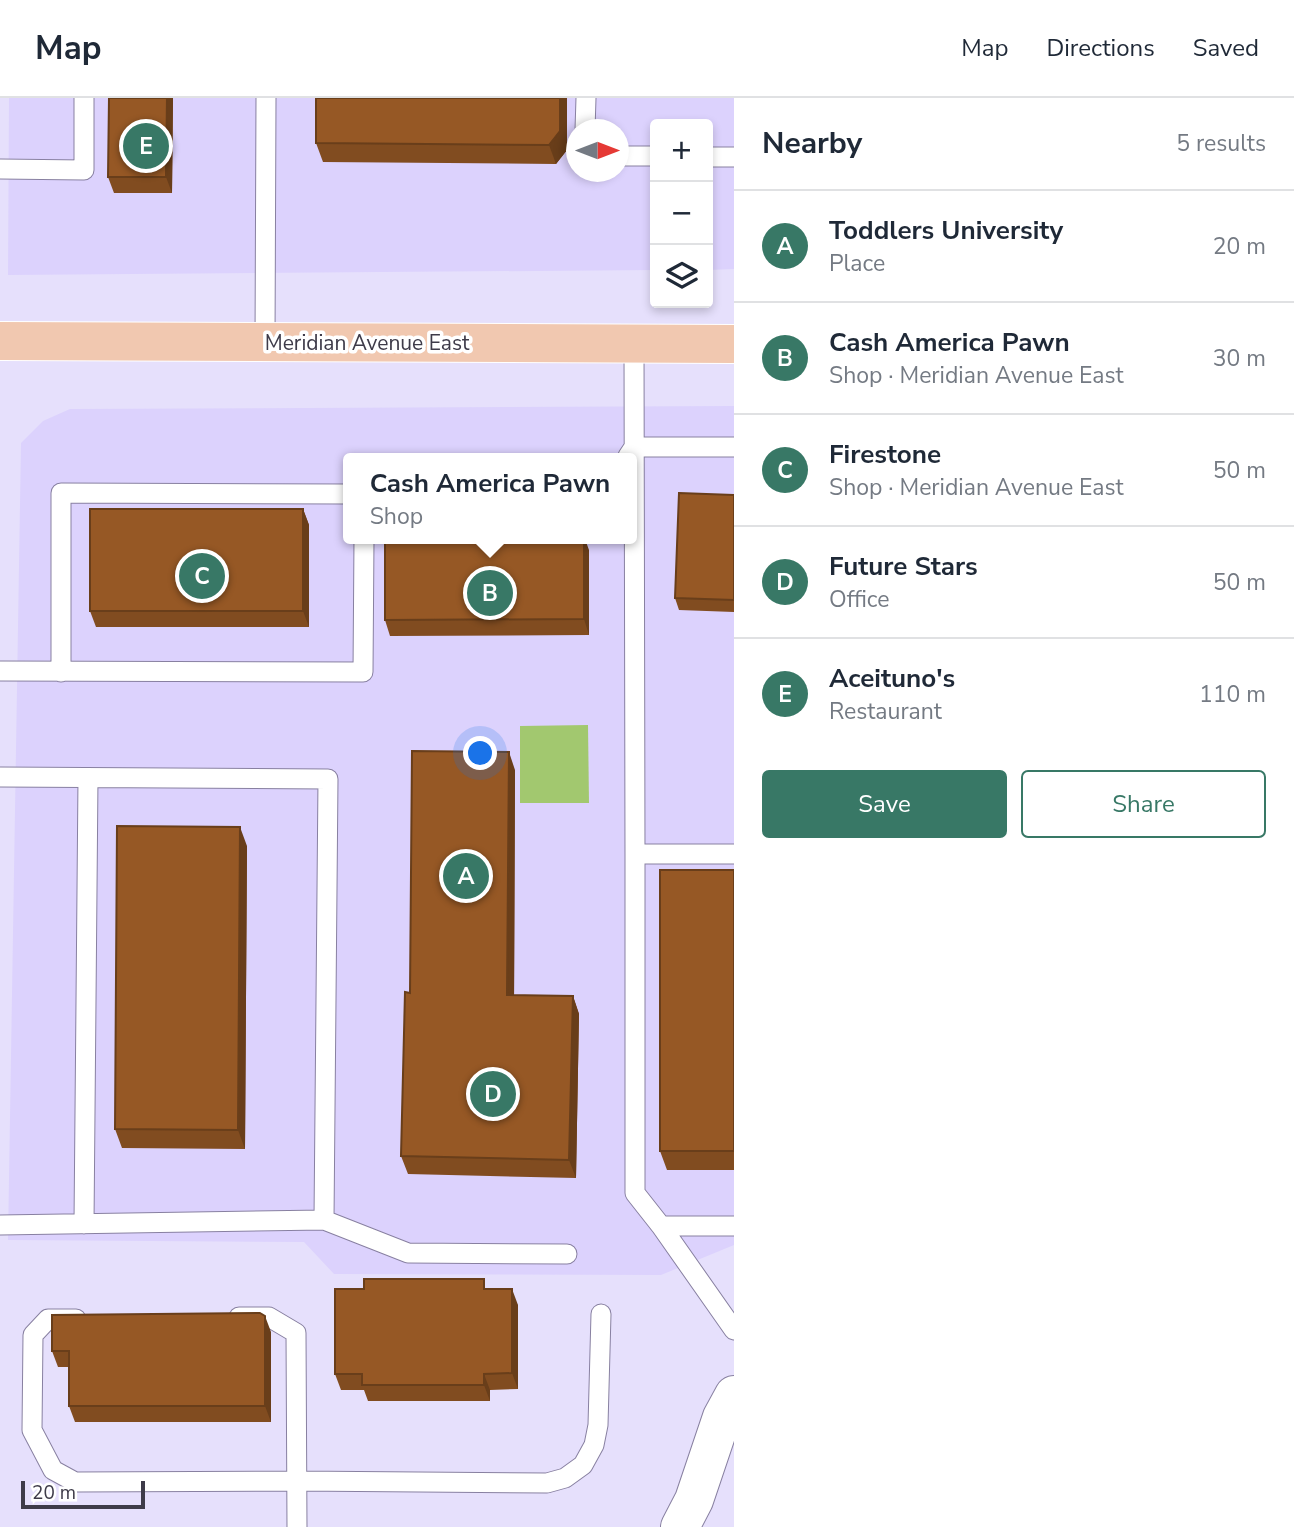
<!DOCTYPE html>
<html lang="en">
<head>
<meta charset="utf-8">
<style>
  body { margin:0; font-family:"Nunito Sans",sans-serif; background:#f6f6f7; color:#1f2937 }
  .controls { position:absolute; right:21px; top:21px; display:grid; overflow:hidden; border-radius:7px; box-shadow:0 4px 10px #0003 }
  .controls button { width:63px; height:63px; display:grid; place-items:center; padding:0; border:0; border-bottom:2px solid #e0e1e3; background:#fff; color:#1f2937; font:35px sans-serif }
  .compass { position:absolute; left:566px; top:21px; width:63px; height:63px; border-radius:50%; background:#fff; box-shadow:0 4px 10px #0003; rotate:90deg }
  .scale { position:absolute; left:21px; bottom:18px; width:124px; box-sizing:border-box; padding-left:7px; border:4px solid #3e3b49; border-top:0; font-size:19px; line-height:24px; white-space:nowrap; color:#3e3b49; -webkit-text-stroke:5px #fff; paint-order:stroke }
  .you { position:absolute; left:481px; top:656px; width:24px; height:24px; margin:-18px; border:5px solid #fff; border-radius:50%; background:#1a73e8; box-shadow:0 0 0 10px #1a73e833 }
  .badge { display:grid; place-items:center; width:46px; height:46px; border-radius:50%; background:#387866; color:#fff; font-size:23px; font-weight:700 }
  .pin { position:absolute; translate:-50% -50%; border:4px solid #fff; box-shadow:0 2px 7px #0006 }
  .popup { position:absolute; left:343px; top:355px; width:294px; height:91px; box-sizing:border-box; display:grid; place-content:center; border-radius:7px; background:#fff; filter:drop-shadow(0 2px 5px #0005); font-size:23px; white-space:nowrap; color:#747a83 }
  .popup b { font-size:26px; color:#1f2937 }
  .popup::after { content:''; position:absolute; left:50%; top:100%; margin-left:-14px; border:14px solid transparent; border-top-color:#fff }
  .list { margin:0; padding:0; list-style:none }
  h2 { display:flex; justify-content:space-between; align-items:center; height:91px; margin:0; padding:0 28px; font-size:30px }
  h2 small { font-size:23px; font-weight:400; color:#747a83 }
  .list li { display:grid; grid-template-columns:46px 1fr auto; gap:21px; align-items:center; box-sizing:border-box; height:112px; padding:0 28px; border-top:2px solid #e0e1e3 }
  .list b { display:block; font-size:26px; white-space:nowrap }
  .list p { margin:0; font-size:23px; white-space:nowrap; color:#747a83 }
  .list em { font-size:23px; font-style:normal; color:#747a83 }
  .actions { display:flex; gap:14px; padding:21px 28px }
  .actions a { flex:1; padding:16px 0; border:2px solid #387866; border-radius:7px; text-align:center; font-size:24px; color:#387866 }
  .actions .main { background:#387866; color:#fff }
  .icon { flex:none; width:38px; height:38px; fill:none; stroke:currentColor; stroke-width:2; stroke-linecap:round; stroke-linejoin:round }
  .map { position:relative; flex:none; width:734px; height:1429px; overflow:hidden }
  header { display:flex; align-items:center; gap:42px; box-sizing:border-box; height:98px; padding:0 35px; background:#fff; border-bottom:2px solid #e0e1e3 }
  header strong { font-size:33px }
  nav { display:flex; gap:38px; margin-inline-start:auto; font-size:24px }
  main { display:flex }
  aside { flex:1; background:#fff }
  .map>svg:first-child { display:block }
  .built { fill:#dcd2fd; fill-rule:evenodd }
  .green { fill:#a2c86f }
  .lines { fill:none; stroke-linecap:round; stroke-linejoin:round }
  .service-casing { stroke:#8880a1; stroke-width:21 }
  .minor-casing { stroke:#8880a1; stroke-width:40 }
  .primary-casing { stroke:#fff; stroke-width:40 }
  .service { stroke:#fff; stroke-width:19 }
  .minor { stroke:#fff; stroke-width:38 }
  .primary { stroke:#f1c8b0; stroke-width:38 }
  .wall { fill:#814c20 }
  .shaded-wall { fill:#693e1a }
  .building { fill:#965825; stroke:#693e1a; stroke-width:2 }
  .labels { text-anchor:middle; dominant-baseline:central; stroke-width:7; stroke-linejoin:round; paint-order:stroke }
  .street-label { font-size:21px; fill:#3e3b49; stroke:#fff }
</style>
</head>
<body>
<header>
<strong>Map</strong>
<nav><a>Map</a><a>Directions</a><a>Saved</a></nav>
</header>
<main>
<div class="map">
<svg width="734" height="1429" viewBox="0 0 734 1429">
  <rect width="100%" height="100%" fill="#e6e0fc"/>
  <path class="built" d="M 9,0 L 734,0 L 734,171 L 708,172 L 708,26 L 655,26 L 655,172 L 8,177 ZM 576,32 L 618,32 L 618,74 L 576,74 Z
    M 734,308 L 734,1147 L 661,1177 L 334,1176 L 304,1144 L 8,1142 L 21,345 L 43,323 L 70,311 ZM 348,360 L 632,360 L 632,441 L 348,441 Z"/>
  <path class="green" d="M 588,627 L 589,705 L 520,705 L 520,628 Z"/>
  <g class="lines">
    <g class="service-casing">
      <path id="service" d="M 585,32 L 586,0
        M 618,58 L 655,58
        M 708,59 L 734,59
        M 0,71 L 84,72 L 84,0
        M 265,245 L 266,0
        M 634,246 L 635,756
        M 628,358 L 634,349 L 734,349
        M 0,573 L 363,574 L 364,441
        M 61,574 L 61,395 L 348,396
        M 0,679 L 328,681 L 324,1122
        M 734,756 L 635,756 L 635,1095 L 661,1128 L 734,1232
        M 84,1126 L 88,680
        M 0,1127 L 324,1122 L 408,1155 L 567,1156
        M 661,1128 L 734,1128
        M 239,1219 L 269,1219 L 296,1235 L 297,1429
        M 76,1221 L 48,1221 L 33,1237 L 32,1332 L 53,1372 L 75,1384 L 297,1383 L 547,1385 L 565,1380 L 583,1367 L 594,1347 L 598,1327 L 601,1216"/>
    </g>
    <g class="minor-casing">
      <path id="minor" d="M 680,1429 L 694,1402 L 722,1319 L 734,1297"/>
    </g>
    <g class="primary-casing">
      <path id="primary" d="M 0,243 L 734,246"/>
    </g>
    <use href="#service" class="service"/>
    <use href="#minor" class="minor"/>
    <use href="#primary" class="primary"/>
  </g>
  <path class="wall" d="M 173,0 L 172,95 L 114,95 L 108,79 Z
    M 567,0 L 567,52 L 556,66 L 323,64 L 316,45 Z
    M 734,397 L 734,514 L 679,512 L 675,500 Z
    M 303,411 L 309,427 L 309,529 L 96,529 L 90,513 Z
    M 589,452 L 589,537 L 390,538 L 385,522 Z
    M 515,672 L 514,897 L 573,898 L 579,916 L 576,1080 L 408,1076 L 401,1058 L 410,895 Z
    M 247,748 L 245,1051 L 122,1050 L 115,1031 Z
    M 734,772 L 734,1072 L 667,1072 L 660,1053 Z
    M 488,1191 L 518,1207 L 518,1291 L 490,1292 L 490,1303 L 368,1303 L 364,1292 L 341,1292 L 335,1276 Z
    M 271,1234 L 271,1324 L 75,1324 L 69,1308 L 69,1269 L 58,1269 L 52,1253 Z"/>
  <path class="shaded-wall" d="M 167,0 L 173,0 L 172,95 L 166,79 Z
    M 560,0 L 567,0 L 567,52 L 556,66 L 549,47 Z
    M 303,411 L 309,427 L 309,529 L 303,513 Z
    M 584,441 L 585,441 L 589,452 L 589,537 L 584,521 Z
    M 509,654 L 515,672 L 514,914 L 507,897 Z
    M 240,729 L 247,748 L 245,1051 L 238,1032 Z
    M 573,898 L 579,916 L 576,1080 L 569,1062 Z
    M 512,1191 L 518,1207 L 518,1291 L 512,1275 Z
    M 265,1218 L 271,1234 L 271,1324 L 265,1308 Z
    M 484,1276 L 490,1292 L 490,1303 L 484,1287 Z"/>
  <path class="building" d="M 109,0 L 167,0 L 166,79 L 108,79 Z
    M 316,0 L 560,0 L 560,33 L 549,47 L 316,45 Z
    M 679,395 L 734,397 L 734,502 L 675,500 Z
    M 90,411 L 303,411 L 303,513 L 90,513 Z
    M 385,441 L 584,441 L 584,521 L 385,522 Z
    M 412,653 L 509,654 L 507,897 L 573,898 L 569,1062 L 401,1058 L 405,894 L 410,895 Z
    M 117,728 L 240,729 L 238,1032 L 115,1031 Z
    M 660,772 L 734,772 L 734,1053 L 660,1053 Z
    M 364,1181 L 484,1181 L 484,1191 L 512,1191 L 512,1275 L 484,1276 L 484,1287 L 362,1287 L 362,1276 L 335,1276 L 335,1191 L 364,1191 Z
    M 260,1215 L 265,1218 L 265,1308 L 69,1308 L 69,1253 L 52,1253 L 52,1217 Z"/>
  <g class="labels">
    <g class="street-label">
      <text x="367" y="245">Meridian Avenue East</text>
    </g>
  </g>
</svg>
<div class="controls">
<button>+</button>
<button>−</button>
<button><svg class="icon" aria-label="layers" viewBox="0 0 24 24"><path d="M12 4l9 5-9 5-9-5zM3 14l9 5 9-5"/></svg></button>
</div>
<svg class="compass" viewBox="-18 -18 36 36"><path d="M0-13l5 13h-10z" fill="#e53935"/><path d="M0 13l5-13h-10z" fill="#747a83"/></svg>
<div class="scale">20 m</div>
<div class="you"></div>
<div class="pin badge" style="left:466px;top:778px">A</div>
<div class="pin badge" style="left:490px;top:495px">B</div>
<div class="popup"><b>Cash America Pawn</b>Shop</div>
<div class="pin badge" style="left:202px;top:478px">C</div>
<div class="pin badge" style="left:493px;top:996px">D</div>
<div class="pin badge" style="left:146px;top:48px">E</div>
</div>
<aside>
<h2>Nearby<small>5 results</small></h2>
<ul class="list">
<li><span class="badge">A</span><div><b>Toddlers University</b><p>Place</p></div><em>20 m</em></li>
<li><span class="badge">B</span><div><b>Cash America Pawn</b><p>Shop · Meridian Avenue East</p></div><em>30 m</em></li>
<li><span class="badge">C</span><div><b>Firestone</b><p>Shop · Meridian Avenue East</p></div><em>50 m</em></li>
<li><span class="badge">D</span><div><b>Future Stars</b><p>Office</p></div><em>50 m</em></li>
<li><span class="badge">E</span><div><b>Aceituno's</b><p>Restaurant</p></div><em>110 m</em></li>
</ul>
<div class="actions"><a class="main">Save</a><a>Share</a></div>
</aside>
</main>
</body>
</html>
